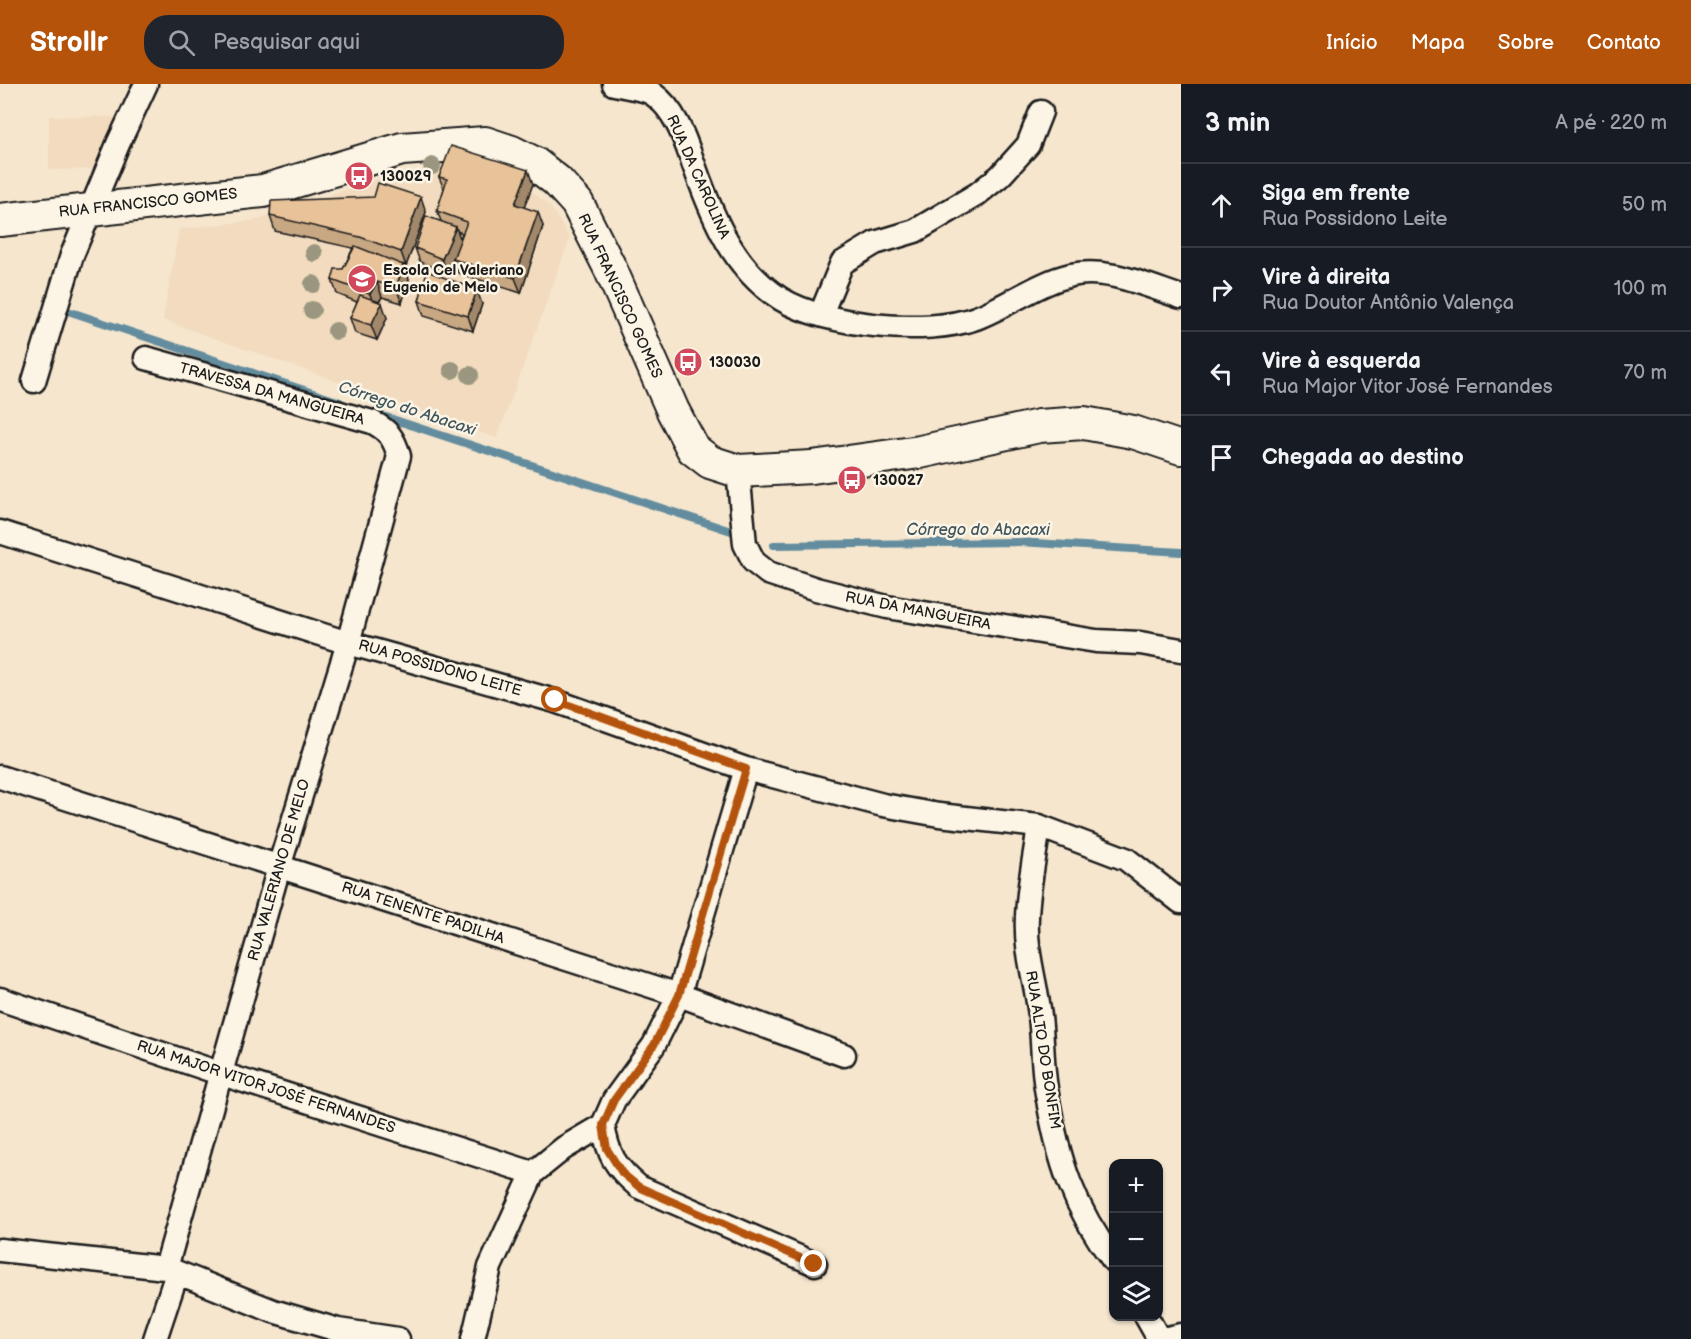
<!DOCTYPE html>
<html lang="pt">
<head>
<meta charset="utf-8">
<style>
  body { margin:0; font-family:"Balsamiq Sans",sans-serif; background:#20242c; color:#f1f3f6 }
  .controls { position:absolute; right:18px; bottom:18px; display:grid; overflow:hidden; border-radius:12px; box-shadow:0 2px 4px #0004 }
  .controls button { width:54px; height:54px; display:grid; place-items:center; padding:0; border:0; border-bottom:2px solid #363941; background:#171b24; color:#f1f3f6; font:30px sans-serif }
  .stop { position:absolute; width:18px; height:18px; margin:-14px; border:4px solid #b45309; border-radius:50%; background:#fff }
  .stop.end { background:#b45309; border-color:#fff; box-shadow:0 2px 6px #0008 }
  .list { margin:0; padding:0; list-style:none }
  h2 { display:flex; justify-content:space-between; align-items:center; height:78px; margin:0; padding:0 24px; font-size:26px }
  h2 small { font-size:20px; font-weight:400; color:#9ea1a6 }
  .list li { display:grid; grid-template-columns:39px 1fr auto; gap:18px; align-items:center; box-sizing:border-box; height:84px; padding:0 24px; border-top:2px solid #363941 }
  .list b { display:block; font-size:22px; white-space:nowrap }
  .list p { margin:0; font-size:20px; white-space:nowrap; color:#9ea1a6 }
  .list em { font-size:20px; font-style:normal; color:#9ea1a6 }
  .icon { flex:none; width:33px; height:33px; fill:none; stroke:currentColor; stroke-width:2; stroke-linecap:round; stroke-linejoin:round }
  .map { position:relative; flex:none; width:1181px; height:1255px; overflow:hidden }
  header { display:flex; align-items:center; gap:36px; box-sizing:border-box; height:84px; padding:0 30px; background:#b45309; color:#fff }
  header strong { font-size:28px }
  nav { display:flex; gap:33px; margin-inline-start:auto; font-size:21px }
  .search { width:420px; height:54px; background:#20242c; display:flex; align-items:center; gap:15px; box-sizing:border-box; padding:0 21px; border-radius:24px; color:#9ea1a6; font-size:22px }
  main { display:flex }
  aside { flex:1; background:#171b24 }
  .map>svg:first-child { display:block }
  .built { fill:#f2dbbe }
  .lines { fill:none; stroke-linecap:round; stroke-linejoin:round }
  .stream { stroke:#638d9e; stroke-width:8 }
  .street-casing { stroke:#1c1c1c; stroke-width:27 }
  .secondary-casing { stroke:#1c1c1c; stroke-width:36 }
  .street { stroke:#fcf5e5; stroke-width:22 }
  .secondary { stroke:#fcf5e5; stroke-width:32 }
  .tree { fill:#9a967f }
  .wall { fill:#c8a783; stroke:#1c1c1c; stroke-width:1.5; fill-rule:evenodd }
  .shaded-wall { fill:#a2886a; stroke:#1c1c1c; stroke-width:1.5 }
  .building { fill:#e8c298; stroke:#1c1c1c; stroke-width:1.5 }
  .route { stroke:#b45309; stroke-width:8 }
  .labels { text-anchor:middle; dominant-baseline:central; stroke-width:5; stroke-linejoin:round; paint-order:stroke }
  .poi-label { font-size:15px; font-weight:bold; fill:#1c1c1c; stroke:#fcf5e5; text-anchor:start }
  .street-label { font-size:15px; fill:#1c1c1c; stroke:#fcf5e5 }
  .water-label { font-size:16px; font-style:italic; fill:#3f555d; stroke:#fcf5e5 }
</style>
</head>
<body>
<header>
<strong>Strollr</strong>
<div class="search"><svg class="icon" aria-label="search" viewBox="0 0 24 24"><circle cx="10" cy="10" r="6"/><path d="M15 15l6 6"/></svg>Pesquisar aqui</div>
<nav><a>Início</a><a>Mapa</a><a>Sobre</a><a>Contato</a></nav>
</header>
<main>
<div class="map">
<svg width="1181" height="1255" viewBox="0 0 1181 1255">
  <rect width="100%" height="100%" fill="#f6e6ce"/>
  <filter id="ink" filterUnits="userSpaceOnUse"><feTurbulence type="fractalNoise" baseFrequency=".0167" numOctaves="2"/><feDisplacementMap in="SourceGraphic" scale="12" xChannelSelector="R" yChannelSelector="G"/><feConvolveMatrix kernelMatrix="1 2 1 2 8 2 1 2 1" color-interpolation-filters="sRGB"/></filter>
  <g filter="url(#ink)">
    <path class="built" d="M 49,32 L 123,33 L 99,85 L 49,86 Z
      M 479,84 L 527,103 L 550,122 L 570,154 L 497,354 L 163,236 L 179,145 L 251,137 L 276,131 L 305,119 L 384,93 Z"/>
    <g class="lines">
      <path class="stream" d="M 71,228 L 340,318
        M 377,330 L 734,448
        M 774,461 L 1019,458 L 1181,468"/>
      <g class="street-casing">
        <path id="street" d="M 614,0 C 625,3 644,4 653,10 C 677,27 686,59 695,84 C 713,134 734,186 781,215 C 825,242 927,252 976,234 C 1008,222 1037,199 1071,191 C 1107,183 1147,202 1181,213
          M 821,230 L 842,179 L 875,159 L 915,147 L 976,111 L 1000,92 L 1028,61 L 1041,28
          M 146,274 L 372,338 C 388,346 394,354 399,372 L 348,559 L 279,783 L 166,1184
          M 34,297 L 72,171 L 118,60 L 146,0
          M 738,387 L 745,460 L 754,478 L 768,489 L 816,505 L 887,523 L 1096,557 L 1140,559 L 1181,566
          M 0,448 L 348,559 L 555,617 L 746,685 L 883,721 L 939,731 L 1039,742 L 1126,775 L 1181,818
          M 0,693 L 679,911 L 844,971
          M 1039,742 C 1035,772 1028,803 1027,833 C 1025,868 1036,898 1040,932 C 1043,958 1042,985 1047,1010 C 1058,1076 1073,1123 1114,1177
          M 0,915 L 222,990 L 533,1089
          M 603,1041 C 608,1071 615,1083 639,1103 L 815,1180
          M 0,1166 L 166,1184 L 273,1227 L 338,1246 L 398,1255
          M 1146,1232 L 1159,1255
          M 155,1255 L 177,1189
          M 473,1255 L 490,1183 L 533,1089 L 564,1064 L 603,1041 L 614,1016 L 654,961 L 679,911 L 746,685
          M 1163,1255 L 1181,1251"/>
      </g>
      <g class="secondary-casing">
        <path id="secondary" d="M 0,136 L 263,107 L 402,65 L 485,59 L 512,68 L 534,79 L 557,97 L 577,119 L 610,184 L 673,327 L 693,365 L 710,378 L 738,387 L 812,383 L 920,368 L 1039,342 L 1084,339 L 1133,348 L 1181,364"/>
      </g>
      <use href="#street" class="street"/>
      <use href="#secondary" class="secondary"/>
    </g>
    <g class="tree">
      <circle cx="432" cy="82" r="9"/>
      <circle cx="314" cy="169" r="9"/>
      <circle cx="313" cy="200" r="9"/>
      <circle cx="312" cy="226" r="9"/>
      <circle cx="336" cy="247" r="9"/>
      <circle cx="452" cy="286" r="9"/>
      <circle cx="470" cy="291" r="9"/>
    </g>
    <path class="wall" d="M 439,93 L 533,100 L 524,123 L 543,142 L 521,209 L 458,189 L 453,175 L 447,189 L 420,178 L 415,164 L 441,137 L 437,127 L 444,105 ZM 457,147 L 462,149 L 460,155 Z
      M 426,128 L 406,182 L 404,181 L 409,195 L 402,219 L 382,213 L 379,218 L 387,234 L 377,256 L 355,249 L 350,234 L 357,218 L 337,210 L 332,196 L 343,185 L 353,164 L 275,147 L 270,132 Z
      M 419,217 L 482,220 L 473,247 L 424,232 Z"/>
    <path class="shaded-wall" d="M 528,86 L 533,100 L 520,134 L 515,120 Z
      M 421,113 L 426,128 L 406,182 L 401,168 Z
      M 538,128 L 543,142 L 521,209 L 515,194 Z
      M 456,143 L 461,157 L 447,189 L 442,175 Z
      M 403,181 L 409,195 L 402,219 L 396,204 Z
      M 377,198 L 382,213 L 375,224 L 370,210 Z
      M 477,206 L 482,220 L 473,247 L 468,232 Z
      M 382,219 L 387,234 L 377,256 L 371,241 Z"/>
    <path class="building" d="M 451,62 L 528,86 L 515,120 L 538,128 L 515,194 L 453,175 L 467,138 L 437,127 L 447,95 L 439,93 Z
      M 378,99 L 421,113 L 401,168 L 360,153 L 270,132 L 271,117 L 374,113 Z
      M 426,132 L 456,143 L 442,175 L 415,164 Z
      M 355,162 L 403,181 L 396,204 L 377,198 L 370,210 L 332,196 L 335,185 L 343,185 Z
      M 427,187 L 477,206 L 468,232 L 419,217 Z
      M 360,211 L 382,219 L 371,241 L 350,234 Z"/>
  </g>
  <g class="lines" filter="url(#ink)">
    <path class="route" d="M 555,616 L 746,685 L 679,911 L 654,961 L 614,1016 L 603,1041 L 607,1065 L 622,1089 L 639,1103 L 814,1180"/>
  </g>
  <defs>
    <g id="bus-disc" transform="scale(1.5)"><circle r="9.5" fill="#d1495b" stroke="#fcf5e5"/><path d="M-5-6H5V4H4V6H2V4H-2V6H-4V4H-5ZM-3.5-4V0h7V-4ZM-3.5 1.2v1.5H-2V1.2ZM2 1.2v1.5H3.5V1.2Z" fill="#fff"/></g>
    <g id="school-disc" transform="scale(1.5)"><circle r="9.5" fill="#d1495b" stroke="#fcf5e5"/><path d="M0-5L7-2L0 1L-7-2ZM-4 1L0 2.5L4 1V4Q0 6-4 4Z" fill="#fff"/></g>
  </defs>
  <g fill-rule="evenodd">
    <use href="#bus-disc" x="359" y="92"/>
    <use href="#school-disc" x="362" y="195"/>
    <use href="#bus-disc" x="688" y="278"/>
    <use href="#bus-disc" x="852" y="396"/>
  </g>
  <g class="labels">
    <g class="poi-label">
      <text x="380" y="92">130029</text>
      <text x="383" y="186">Escola Cel Valeriano<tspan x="383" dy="17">Eugenio de Melo</tspan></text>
      <text x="709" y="278">130030</text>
      <text x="873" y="396">130027</text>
    </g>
    <g class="street-label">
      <text transform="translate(698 93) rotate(66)">RUA DA CAROLINA</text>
      <text transform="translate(148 119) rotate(-6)">RUA FRANCISCO GOMES</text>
      <text transform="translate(620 212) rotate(65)">RUA FRANCISCO GOMES</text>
      <text transform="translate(272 310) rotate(16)">TRAVESSA DA MANGUEIRA</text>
      <text transform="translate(918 527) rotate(11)">RUA DA MANGUEIRA</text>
      <text transform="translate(440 584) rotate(16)">RUA POSSIDONO LEITE</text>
      <text transform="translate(279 786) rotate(-74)">RUA VALERIANO DE MELO</text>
      <text transform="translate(423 829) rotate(18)">RUA TENENTE PADILHA</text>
      <text transform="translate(1043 966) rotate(81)">RUA ALTO DO BONFIM</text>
      <text transform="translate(266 1003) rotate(18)">RUA MAJOR VITOR JOSÉ FERNANDES</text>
    </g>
    <g class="water-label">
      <text transform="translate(407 325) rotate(18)">Córrego do Abacaxi</text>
      <text x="978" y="446">Córrego do Abacaxi</text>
    </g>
  </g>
</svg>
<div class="controls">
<button>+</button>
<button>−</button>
<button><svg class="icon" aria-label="layers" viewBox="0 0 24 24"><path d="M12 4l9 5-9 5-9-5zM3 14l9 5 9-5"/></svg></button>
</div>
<div class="stop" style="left:555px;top:616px"></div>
<div class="stop end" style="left:814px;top:1180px"></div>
</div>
<aside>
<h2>3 min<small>A pé · 220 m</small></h2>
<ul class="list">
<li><svg class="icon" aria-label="ahead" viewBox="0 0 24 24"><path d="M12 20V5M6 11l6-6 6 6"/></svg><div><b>Siga em frente</b><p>Rua Possidono Leite</p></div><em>50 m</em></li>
<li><svg class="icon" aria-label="right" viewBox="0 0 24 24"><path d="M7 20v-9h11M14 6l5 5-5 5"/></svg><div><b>Vire à direita</b><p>Rua Doutor Antônio Valença</p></div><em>100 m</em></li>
<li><svg class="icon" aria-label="left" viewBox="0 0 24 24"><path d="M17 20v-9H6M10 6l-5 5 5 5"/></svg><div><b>Vire à esquerda</b><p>Rua Major Vitor José Fernandes</p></div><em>70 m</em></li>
<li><svg class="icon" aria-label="arrive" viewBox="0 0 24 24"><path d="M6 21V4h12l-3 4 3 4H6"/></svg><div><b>Chegada ao destino</b></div></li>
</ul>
</aside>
</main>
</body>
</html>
